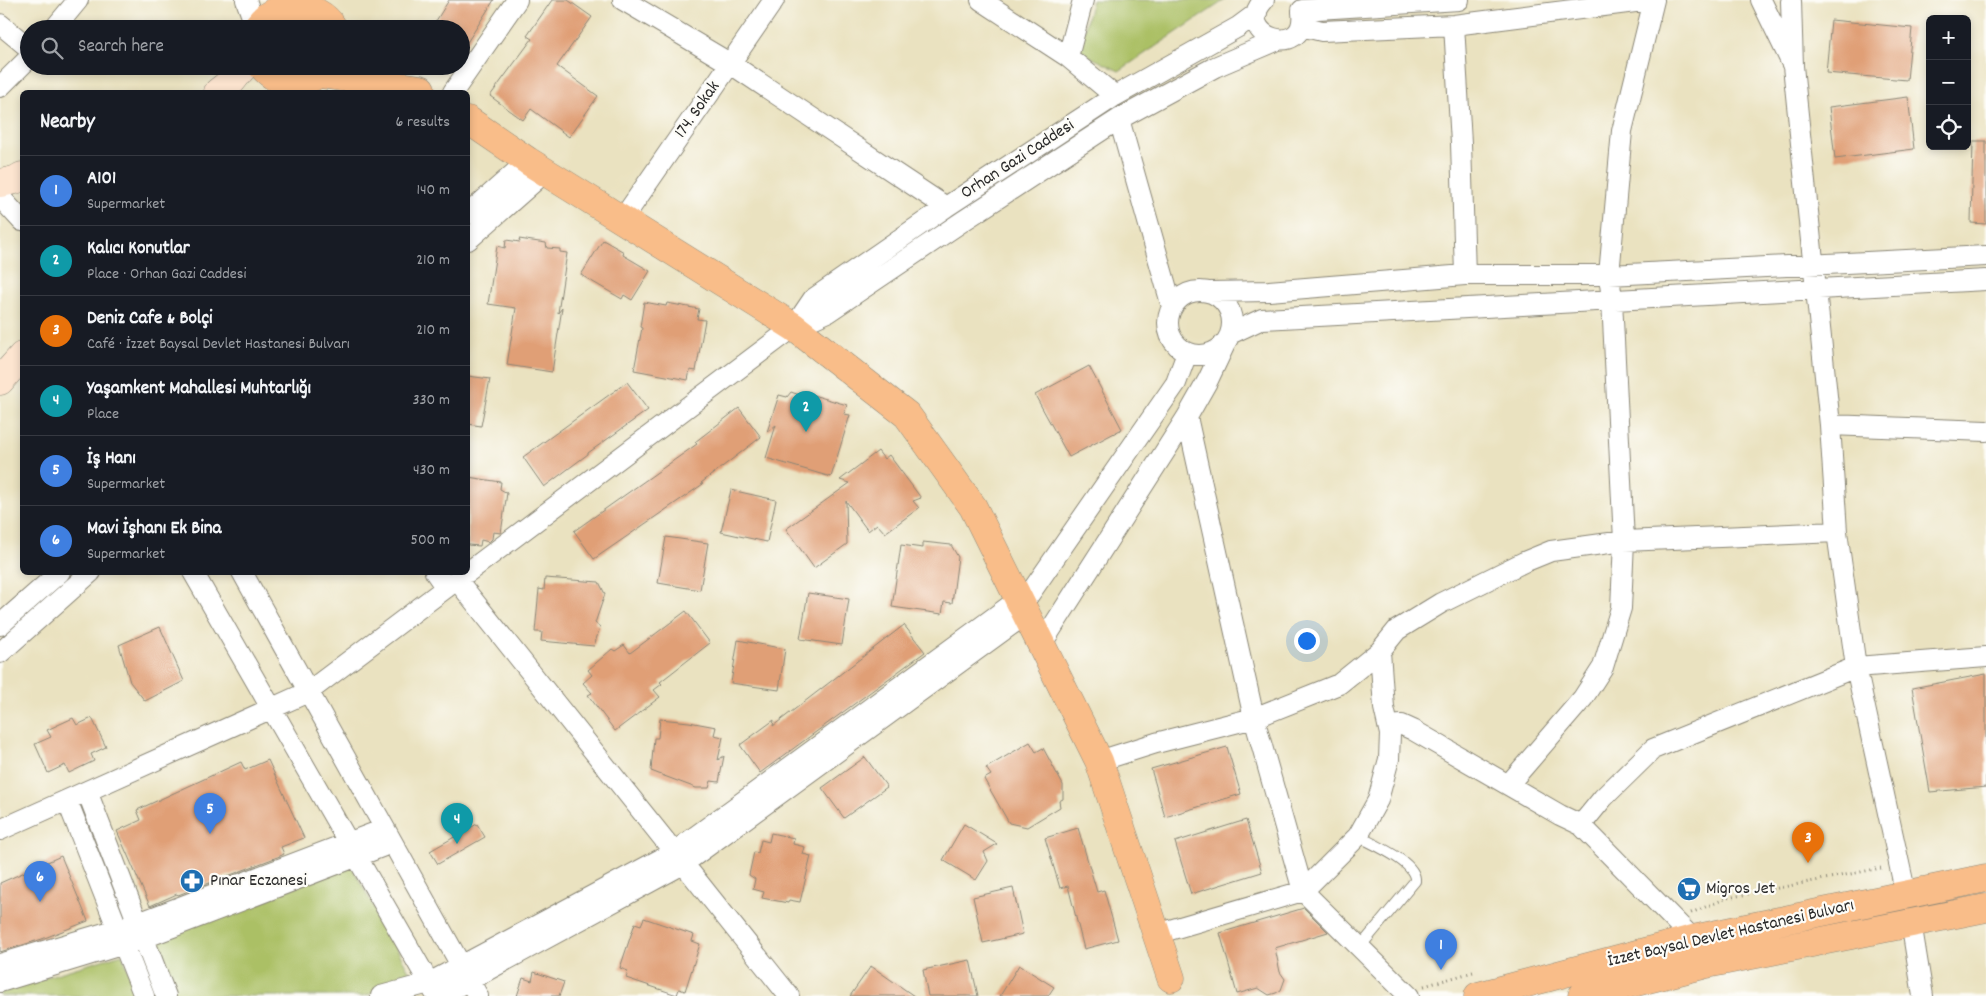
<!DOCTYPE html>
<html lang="en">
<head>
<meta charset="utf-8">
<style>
  body { margin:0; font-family:Dekko,sans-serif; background:#20242c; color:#f1f3f6 }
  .controls { position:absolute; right:15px; top:15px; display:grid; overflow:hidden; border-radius:8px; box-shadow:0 2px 8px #0003 }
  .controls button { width:45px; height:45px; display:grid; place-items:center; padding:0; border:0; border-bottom:1px solid #363941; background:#171b24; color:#f1f3f6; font:25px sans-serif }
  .you { position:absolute; left:1306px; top:640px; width:18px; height:18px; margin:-12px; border:4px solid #fff; border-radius:50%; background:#1a73e8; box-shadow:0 0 0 8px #1a73e833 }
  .badge { display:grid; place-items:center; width:32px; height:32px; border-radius:50%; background:#1f6fb2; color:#fff; font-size:16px; font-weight:700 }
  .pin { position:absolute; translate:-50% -41px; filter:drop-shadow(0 1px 2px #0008) }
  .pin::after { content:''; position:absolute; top:26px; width:18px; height:15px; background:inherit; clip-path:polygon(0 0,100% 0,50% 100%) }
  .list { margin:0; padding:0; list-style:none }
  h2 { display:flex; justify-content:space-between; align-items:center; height:65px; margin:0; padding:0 20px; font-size:21px }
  h2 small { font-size:16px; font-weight:400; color:#9ea1a6 }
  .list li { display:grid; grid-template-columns:32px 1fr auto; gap:15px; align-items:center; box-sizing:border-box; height:70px; padding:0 20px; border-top:1px solid #363941 }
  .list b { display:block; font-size:19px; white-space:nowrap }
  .list p { margin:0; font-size:16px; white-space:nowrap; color:#9ea1a6 }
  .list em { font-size:16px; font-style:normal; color:#9ea1a6 }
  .icon { flex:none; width:28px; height:28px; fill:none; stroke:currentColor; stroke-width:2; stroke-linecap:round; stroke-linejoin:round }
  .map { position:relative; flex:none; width:1986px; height:996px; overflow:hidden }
  .search { position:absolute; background:#171b24; box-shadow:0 2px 8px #0003; left:20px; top:20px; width:450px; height:55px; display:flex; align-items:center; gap:12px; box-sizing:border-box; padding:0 18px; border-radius:28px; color:#9ea1a6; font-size:19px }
  .panel { position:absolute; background:#171b24; box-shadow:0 2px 8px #0003; left:20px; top:90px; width:450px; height:485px; border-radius:8px }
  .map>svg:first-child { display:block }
  .green { fill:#abc065; stroke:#6b7648 }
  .building { fill:#e09f76 }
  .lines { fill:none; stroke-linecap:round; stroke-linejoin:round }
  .lane-casing { stroke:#8a8676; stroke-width:12 }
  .street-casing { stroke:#8a8676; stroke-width:22 }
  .secondary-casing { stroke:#8a8676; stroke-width:29 }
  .primary-casing { stroke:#8a8676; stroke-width:29 }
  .path { stroke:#8a8676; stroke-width:3; stroke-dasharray:1 4; stroke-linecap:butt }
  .lane { stroke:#fff; stroke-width:10 }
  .street { stroke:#fff; stroke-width:20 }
  .secondary { stroke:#fde5d0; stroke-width:28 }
  .primary { stroke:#f9bd89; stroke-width:28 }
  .labels { text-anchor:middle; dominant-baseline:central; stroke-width:4.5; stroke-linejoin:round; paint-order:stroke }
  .street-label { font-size:18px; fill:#2b2b2b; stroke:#fdfcf7 }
  .poi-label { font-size:18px; fill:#2b2b2b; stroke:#fdfcf7; text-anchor:start }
</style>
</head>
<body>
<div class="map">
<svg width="1986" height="996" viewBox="0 0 1986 996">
  <rect width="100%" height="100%" fill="#fdfcf7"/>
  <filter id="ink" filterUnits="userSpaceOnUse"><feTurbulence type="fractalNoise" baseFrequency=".02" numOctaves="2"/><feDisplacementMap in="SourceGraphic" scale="10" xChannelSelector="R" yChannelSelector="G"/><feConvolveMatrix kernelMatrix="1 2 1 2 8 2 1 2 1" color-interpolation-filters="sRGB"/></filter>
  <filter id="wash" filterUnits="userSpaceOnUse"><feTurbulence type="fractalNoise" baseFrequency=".0096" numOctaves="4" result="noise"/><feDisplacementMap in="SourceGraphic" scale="20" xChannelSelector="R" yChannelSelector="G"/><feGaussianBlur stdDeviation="1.12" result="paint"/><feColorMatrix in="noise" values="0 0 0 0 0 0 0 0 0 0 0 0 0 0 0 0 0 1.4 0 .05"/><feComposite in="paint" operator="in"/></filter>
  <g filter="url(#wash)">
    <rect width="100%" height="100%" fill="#eae2c0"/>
    <path class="green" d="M 1092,0 L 1225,0 L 1119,71 L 1079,51 Z
      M 350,863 L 415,982 L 364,996 L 172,996 L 150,943 Z
      M 122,954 L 138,996 L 0,996 L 0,991 Z"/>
    <g id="blocks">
      <path class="building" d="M 449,0 L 494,0 L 461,52 L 461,29 L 431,29 Z
        M 552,0 L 568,0 L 592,17 L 557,66 L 598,96 L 569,137 L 531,109 L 523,120 L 490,96 L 532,39 L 527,36 Z
        M 1831,20 L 1912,28 L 1907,80 L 1826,73 Z
        M 1908,97 L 1914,149 L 1835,159 L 1829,107 Z
        M 1973,141 L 1986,141 L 1986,224 L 1971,223 Z
        M 519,239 L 546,243 L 547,248 L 560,249 L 560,252 L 567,253 L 558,313 L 562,308 L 552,372 L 507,365 L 516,308 L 488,304 L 497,246 L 505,248 L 506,240 L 520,242 Z
        M 603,240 L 624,252 L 623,255 L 650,271 L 632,300 L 624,295 L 622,299 L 581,275 Z
        M 644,302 L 666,306 L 667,303 L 699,309 L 697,319 L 705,320 L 696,371 L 690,370 L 688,380 L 634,370 L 642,328 L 640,327 Z
        M 1089,366 L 1122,429 L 1069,457 L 1035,395 Z
        M 468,376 L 490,379 L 481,426 L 468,424 Z
        M 627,382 L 648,410 L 588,453 L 588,454 L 544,487 L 523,457 Z
        M 791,392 L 805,397 L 806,393 L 847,405 L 844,414 L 850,415 L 831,477 L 766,458 L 776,425 L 767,432 L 779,395 L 787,397 Z
        M 739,408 L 761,437 L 701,483 L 703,484 L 594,559 L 574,531 L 697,444 L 695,442 Z
        M 878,451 L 884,459 L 889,455 L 921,498 L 913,501 L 919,508 L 885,533 L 877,524 L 868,531 L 846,501 L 847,544 L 814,568 L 786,529 L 850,483 L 840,480 Z
        M 468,477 L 501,482 L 500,489 L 507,493 L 501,533 L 493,532 L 492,539 L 489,542 L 481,540 L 480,546 L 468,545 Z
        M 731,490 L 776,500 L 767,542 L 721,532 Z
        M 666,537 L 708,543 L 700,590 L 658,583 Z
        M 923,542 L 951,545 L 958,557 L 952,603 L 944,602 L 942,614 L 892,607 L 901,545 L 923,548 Z
        M 545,578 L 599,582 L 605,594 L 595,623 L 600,627 L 594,646 L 541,641 L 542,632 L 535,632 L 539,589 L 544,590 Z
        M 808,593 L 849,599 L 842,645 L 800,639 Z
        M 686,611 L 710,643 L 660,682 L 662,684 L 654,690 L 660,697 L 615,731 L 588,695 L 592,693 L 583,683 L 592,675 L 588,670 L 612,649 L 615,651 L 624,645 L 630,653 Z
        M 904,625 L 925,652 L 760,773 L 740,745 L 774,720 L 773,726 Z
        M 160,627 L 184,681 L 145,701 L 130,682 L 119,645 Z
        M 738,640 L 785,649 L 779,690 L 731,683 Z
        M 1986,674 L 1986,787 L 1930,792 L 1912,688 Z
        M 73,718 L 77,725 L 92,718 L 106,747 L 91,754 L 94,761 L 69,773 L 65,765 L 48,773 L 35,744 L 51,737 L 47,730 Z
        M 660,719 L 689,722 L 716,727 L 714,735 L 723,737 L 718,760 L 724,756 L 719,782 L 711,781 L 709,788 L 696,788 L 651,771 L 654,738 L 658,738 Z
        M 1030,742 L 1036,752 L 1043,748 L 1063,785 L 1063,799 L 1059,801 L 1060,807 L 1027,827 L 1009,823 L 984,779 L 991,775 L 986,768 Z
        M 1227,747 L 1241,794 L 1165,817 L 1151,769 Z
        M 865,757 L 887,787 L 844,818 L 822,788 Z
        M 268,760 L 304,838 L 281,847 L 284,854 L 280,856 L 178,895 L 177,894 L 150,906 L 117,831 L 141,820 L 137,810 L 241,762 L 245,770 Z
        M 1246,820 L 1262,872 L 1191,894 L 1175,842 Z
        M 477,824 L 485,837 L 438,864 L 430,851 Z
        M 964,824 L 997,844 L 984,852 L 988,861 L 976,880 L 943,860 Z
        M 1078,828 L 1097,892 L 1104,890 L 1118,940 L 1084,949 L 1068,886 L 1060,888 L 1045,838 Z
        M 771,833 L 794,838 L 793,844 L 805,847 L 803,854 L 811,856 L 800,902 L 789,900 L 788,903 L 762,898 L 764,892 L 753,889 L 755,879 L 749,875 L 754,852 L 758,853 L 761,840 L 769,842 Z
        M 61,856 L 88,921 L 42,939 L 0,952 L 0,883 Z
        M 1013,888 L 1023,934 L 983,943 L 973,897 Z
        M 1304,908 L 1328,932 L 1275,948 L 1280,972 L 1285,979 L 1281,990 L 1276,993 L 1269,995 L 1258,988 L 1237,994 L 1220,933 Z
        M 644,918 L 694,935 L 692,941 L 700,944 L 685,991 L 679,989 L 677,995 L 626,978 L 628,971 L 620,968 L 635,923 L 641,925 Z
        M 970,960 L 978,996 L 928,996 L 923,970 Z
        M 1019,965 L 1054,987 L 1048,996 L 1000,996 Z
        M 871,966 L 914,996 L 850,996 Z
        M 534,972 L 564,982 L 559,996 L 517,996 L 523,978 L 532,981 Z"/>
    </g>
  </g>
  <g filter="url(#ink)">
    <use href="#blocks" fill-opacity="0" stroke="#8a8676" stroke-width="1"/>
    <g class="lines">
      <g class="lane-casing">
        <path id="lane" d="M 1358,836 C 1372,844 1417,862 1415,881 L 1360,947"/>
      </g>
      <g class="street-casing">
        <path id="street" d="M 246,0 L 256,28
          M 623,0 L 731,64 L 946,207
          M 981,0 L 1068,57 L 1115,96
          M 1264,0 C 1231,36 1308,61 1302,12
          M 1761,0 L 1793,66 L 1791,1
          M 1302,10 L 1459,0
          M 0,24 L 29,48
          M 1454,25 L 1461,143 L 1465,275
          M 1301,26 L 1322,31 L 1454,25 L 1651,0
          M 54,29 L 78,0
          M 1068,57 L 1083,0
          M 1793,66 L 1830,425 L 1837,532 L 1856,667 L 1906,895
          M 0,87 L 29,58
          M 453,92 L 517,0
          M 1119,119 L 1172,307
          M 0,197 L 22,221
          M 468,214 L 528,161
          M 622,220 L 774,0
          M 468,240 L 545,172
          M1168 323a32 32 0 1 1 64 0a32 32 0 1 1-64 0Z
          M 1209,292 L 1269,291 L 1465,275 L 1609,275 L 1986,256
          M 794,327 L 813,299 L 946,207 L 1115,96 L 1238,27 L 1257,13
          M 1230,334 L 1262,319 L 1986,280
          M 1187,417 L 1254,718 L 1303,891 L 1409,996
          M 1830,425 L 1986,431
          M 193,572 L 435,993
          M 242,572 L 478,996
          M 435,572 L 446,588
          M 468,572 L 794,327 L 828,312 L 963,221 L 1119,119 L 1215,67 L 1278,40
          M 457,580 L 789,996
          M 1022,605 L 1176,383 L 1187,353
          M 0,625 L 60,572
          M 1041,645 L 1187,417 L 1208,380 L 1225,344
          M 0,653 L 91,572
          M 1388,726 L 1402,725 L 1413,730 L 1560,815 L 1581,825 L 1693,939
          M 1099,761 L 1156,743 L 1254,718 L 1339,684 L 1380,651
          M 1509,784 L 1583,698 L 1603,667 L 1621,608 L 1624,541 L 1837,532
          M 87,791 L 166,996
          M 67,800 L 144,996
          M 1581,825 L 1603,798 L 1653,749 L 1856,667 L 1986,657
          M 0,830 L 308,692 L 467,572
          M 1911,922 L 1923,996
          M 1156,934 L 1303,891 L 1358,836 L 1378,800 L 1389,759 L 1390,734 L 1384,708 L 1380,651 L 1397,630 L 1441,603 L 1524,562 L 1551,551 L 1624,541 L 1612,300 L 1609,275 L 1622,131 L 1654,0
          M 0,964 L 138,923 L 384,829
          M 0,982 L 144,938 L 392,843
          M 381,996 L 429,983 L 674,852 L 1019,599
          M 440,996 L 683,864 L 1026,614"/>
      </g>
      <g class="secondary-casing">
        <path id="secondary" d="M 218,92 L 232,81 L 244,66
          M 0,183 L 15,180 L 22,176
          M 0,381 L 22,356"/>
      </g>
      <g class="primary-casing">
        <path id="primary" d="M 256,29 C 272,0 318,0 334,29
          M 262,66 C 281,88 308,86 327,66
          M 320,74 L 421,89
          M 468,120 L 528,161 L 794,327 L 907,415 L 973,507 L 1099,761 L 1171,978
          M 1478,996 L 1693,939 L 1986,878
          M 1582,996 L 1707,964 L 1986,908"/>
      </g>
      <path class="path" d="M 1691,913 L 1727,898 L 1881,868
        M 1424,986 L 1473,972"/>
      <use href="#lane" class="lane"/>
      <use href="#street" class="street"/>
      <use href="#secondary" class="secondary"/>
      <use href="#primary" class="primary"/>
    </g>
  </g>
  <defs>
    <g id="pharmacy-disc" transform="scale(1.25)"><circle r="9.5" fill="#1f6fb2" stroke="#fdfcf7"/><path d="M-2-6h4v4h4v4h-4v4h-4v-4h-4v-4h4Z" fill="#fff"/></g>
    <g id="supermarket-disc" transform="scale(1.25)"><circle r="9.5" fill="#1f6fb2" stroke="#fdfcf7"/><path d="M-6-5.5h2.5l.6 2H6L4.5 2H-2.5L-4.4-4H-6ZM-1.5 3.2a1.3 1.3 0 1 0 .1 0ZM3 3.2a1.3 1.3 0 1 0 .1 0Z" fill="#fff"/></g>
  </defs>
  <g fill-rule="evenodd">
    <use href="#pharmacy-disc" x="192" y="881"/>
    <use href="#supermarket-disc" x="1689" y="889"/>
  </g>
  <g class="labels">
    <g class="street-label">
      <text transform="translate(698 110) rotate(-55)">174. Sokak</text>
      <text transform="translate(1018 160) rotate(-33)">Orhan Gazi Caddesi</text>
      <text transform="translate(1731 934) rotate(-13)">İzzet Baysal Devlet Hastanesi Bulvarı</text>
    </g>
    <g class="poi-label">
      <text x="210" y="881">Pınar Eczanesi</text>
      <text x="1706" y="889">Migros Jet</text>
    </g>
  </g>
</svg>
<div class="controls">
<button>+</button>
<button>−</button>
<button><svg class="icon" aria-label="locate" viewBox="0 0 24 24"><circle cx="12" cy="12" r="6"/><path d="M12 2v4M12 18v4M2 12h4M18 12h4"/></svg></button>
</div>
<div class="you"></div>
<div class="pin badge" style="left:1441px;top:970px;background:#3f7fe0">1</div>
<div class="pin badge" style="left:806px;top:432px;background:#0f9aa8">2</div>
<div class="pin badge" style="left:1808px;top:863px;background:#e8710a">3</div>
<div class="pin badge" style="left:457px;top:844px;background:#0f9aa8">4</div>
<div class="pin badge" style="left:210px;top:834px;background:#3f7fe0">5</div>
<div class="pin badge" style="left:40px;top:902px;background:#3f7fe0">6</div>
<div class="search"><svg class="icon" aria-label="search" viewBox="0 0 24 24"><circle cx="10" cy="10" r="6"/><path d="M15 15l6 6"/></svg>Search here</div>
<section class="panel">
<h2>Nearby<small>6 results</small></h2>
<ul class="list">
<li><span class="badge" style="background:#3f7fe0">1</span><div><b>A101</b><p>Supermarket</p></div><em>140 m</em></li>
<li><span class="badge" style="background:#0f9aa8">2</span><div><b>Kalıcı Konutlar</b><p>Place · Orhan Gazi Caddesi</p></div><em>210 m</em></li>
<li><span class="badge" style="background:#e8710a">3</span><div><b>Deniz Cafe &amp; Bolçi</b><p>Café · İzzet Baysal Devlet Hastanesi Bulvarı</p></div><em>210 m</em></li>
<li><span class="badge" style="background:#0f9aa8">4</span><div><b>Yaşamkent Mahallesi Muhtarlığı</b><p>Place</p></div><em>330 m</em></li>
<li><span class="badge" style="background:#3f7fe0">5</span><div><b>İş Hanı</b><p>Supermarket</p></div><em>430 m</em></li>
<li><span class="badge" style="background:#3f7fe0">6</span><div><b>Mavi İşhanı Ek Bina</b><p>Supermarket</p></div><em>500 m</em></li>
</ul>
</section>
</div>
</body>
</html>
